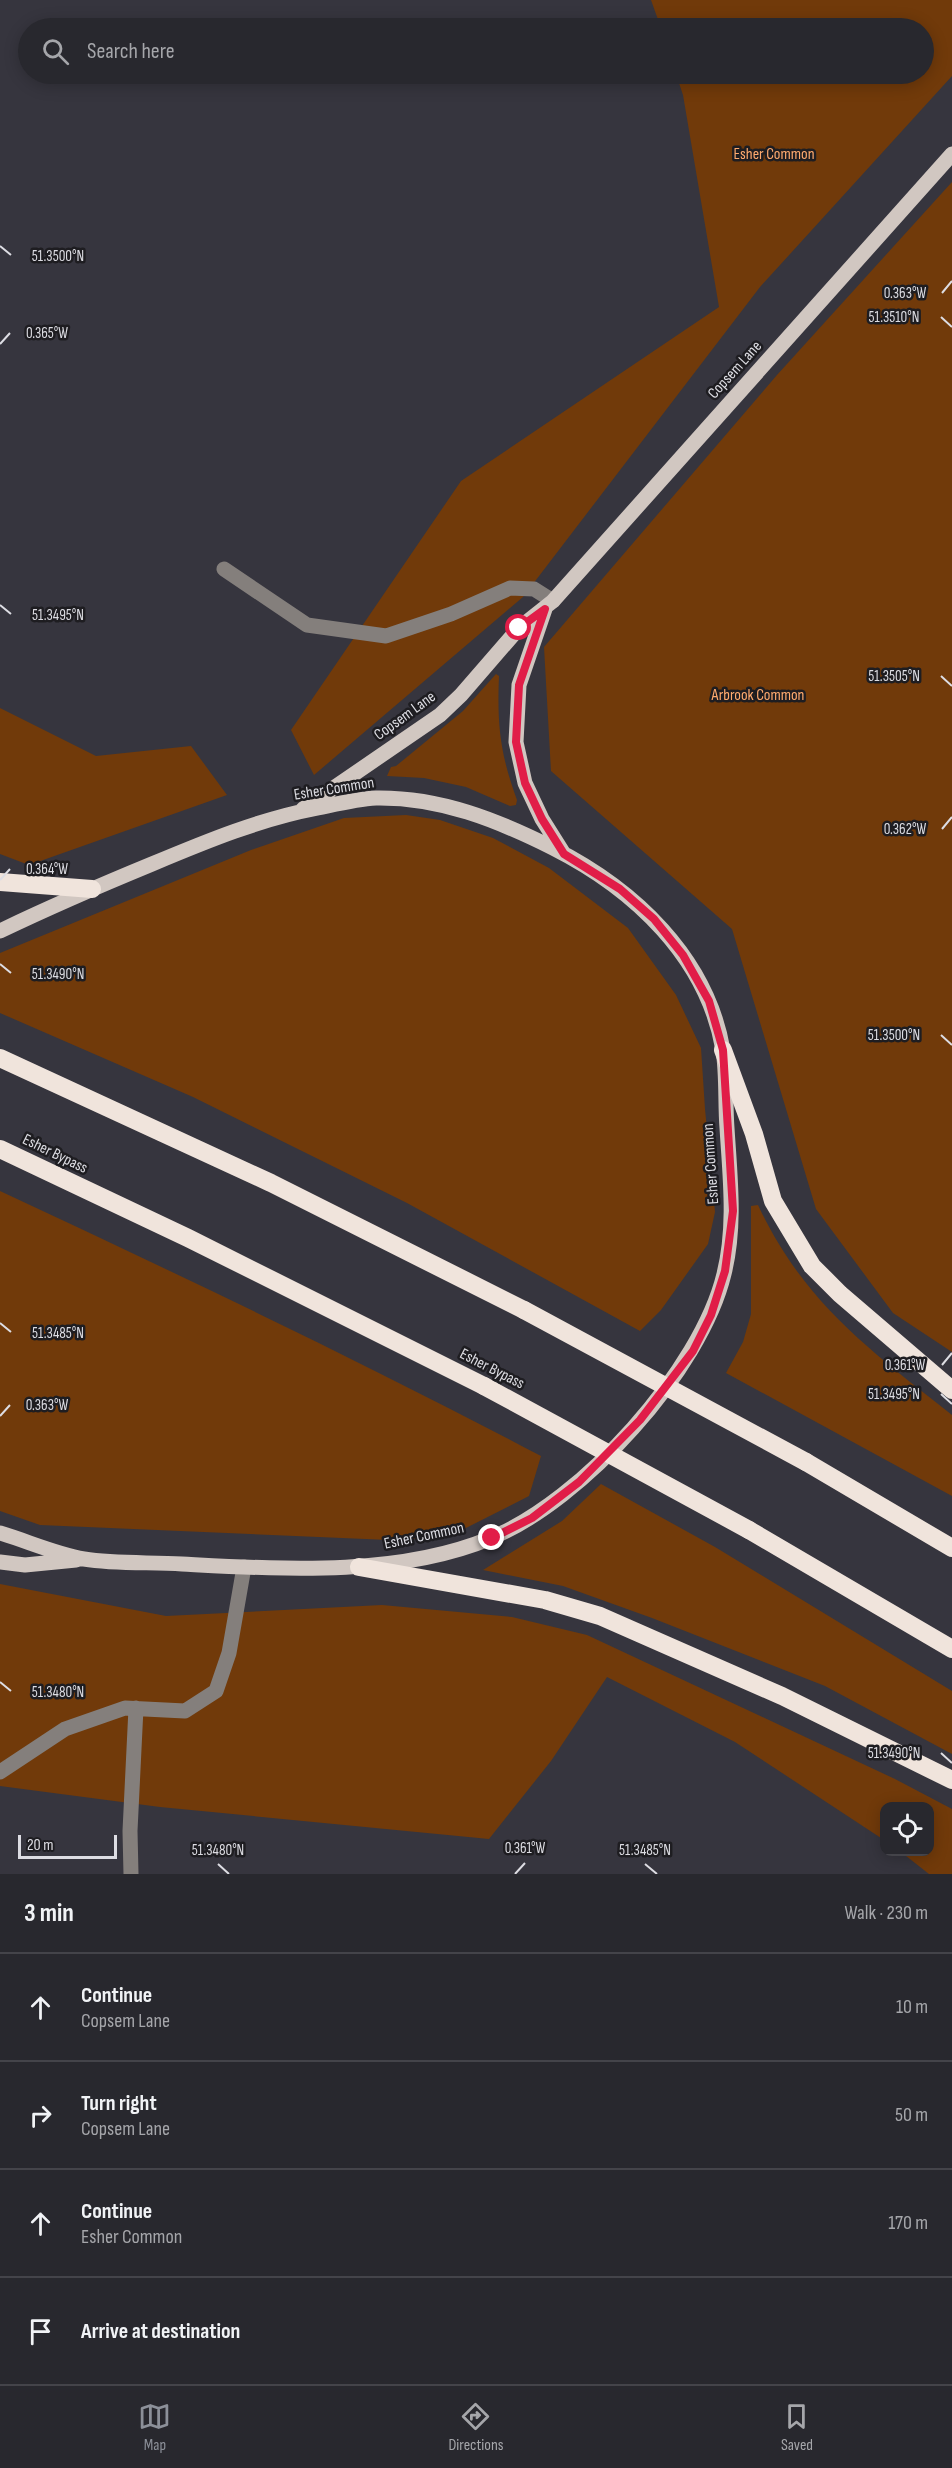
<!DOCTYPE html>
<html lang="en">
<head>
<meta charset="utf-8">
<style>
  body { margin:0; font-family:"Sofia Sans Condensed",sans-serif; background:#34343a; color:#f1f3f6 }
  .controls { position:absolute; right:18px; bottom:18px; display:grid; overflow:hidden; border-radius:12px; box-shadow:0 3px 15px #0003 }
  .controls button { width:54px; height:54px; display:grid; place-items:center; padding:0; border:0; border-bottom:2px solid #44444a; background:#28282e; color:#f1f3f6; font:30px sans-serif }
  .scale { position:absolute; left:18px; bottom:15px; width:99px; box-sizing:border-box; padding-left:6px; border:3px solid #dddde3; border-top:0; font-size:16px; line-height:21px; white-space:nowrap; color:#dddde3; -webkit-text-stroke:4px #1e1d21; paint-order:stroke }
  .stop { position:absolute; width:18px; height:18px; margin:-14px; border:4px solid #e11d48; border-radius:50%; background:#fff }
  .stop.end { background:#e11d48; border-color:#fff; box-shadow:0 2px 6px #0008 }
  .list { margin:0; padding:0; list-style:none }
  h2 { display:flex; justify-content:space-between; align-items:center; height:78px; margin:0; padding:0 24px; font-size:26px }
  h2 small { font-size:20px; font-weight:400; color:#a5a6aa }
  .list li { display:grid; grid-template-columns:39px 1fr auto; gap:18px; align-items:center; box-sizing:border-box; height:108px; padding:0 24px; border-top:2px solid #44444a }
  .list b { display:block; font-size:22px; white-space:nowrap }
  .list p { margin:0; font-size:20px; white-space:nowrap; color:#a5a6aa }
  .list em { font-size:20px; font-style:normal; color:#a5a6aa }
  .icon { flex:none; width:33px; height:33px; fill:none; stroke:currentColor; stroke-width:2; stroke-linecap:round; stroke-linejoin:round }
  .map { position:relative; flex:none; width:952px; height:1874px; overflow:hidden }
  .search { position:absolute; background:#28282e; box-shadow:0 3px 15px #0003; left:18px; right:18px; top:18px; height:66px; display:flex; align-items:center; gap:15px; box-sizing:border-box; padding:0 21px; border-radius:33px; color:#a5a6aa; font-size:22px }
  .sheet { height:510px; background:#28282e }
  nav { display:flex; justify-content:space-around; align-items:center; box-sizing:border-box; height:84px; border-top:2px solid #44444a; background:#28282e; font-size:16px; color:#a5a6aa }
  nav a { display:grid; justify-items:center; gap:3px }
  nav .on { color:#8c9099 }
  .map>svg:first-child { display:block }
  .green { fill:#713a0a }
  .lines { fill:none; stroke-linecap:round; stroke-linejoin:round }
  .minor { stroke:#847f7c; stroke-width:15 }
  .major { stroke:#d1c7c1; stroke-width:15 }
  .highway { stroke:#f0e4dc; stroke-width:18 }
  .highway-bridge { stroke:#f0e4dc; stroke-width:18 }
  .route { stroke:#e11d48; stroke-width:8 }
  .ticks { fill:none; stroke:#dddde3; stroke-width:2 }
  .labels { text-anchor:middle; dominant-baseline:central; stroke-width:5; stroke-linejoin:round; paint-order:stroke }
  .park-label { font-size:16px; fill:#ffaa6e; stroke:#1e1d21 }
  .street-label { font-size:16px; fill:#dddde3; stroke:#1e1d21 }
  .ticks-label { font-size:15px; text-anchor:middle; fill:#dddde3; stroke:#1e1d21; stroke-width:5; stroke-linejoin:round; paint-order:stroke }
</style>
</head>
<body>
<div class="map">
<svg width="952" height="1874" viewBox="0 0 952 1874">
  <rect width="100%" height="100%" fill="#36353e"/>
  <path class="green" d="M 651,0 L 952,0 L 952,76 L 760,287 L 523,597 L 314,775 L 291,730 L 461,481 L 719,307 L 683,95 L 676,74 L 924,74 L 924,28 L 661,28 Z
    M 952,182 L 952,1352 L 893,1313 L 816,1209 L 732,929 L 551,771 L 544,647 L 777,375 Z
    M 496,674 L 499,676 C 497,724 500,754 517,800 L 516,805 L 510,806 L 466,787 L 424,778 L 387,776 L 391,767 L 396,766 L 463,711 Z
    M 0,708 L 96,756 L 191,746 L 227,795 L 29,865 L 0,854 Z
    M 406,815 L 440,820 L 493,838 L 549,868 L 628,928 L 676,995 L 701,1048 L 705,1109 L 715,1212 L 708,1244 L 661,1310 L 640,1331 L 407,1203 L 193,1097 L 0,1013 L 0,953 L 251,850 L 344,818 Z
    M 0,1191 C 182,1276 363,1362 541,1456 L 529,1496 L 462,1530 L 436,1538 L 389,1540 L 40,1525 L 0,1511 Z
    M 758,1205 C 803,1302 871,1351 952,1415 L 952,1496 L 726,1373 L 743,1342 L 751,1314 L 751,1206 Z
    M 601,1484 L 715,1547 L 952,1691 L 952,1754 L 825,1686 L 652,1618 L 563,1586 L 483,1570 L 562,1521 Z
    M 0,1584 L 166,1616 L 382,1605 L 512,1617 L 587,1635 L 895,1779 L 952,1809 L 952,1874 L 929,1874 L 901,1852 L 930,1852 L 930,1806 L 884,1806 L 884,1840 L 735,1742 L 607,1677 L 551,1761 L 489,1839 L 160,1807 L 0,1786 Z"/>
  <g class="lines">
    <path class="minor" d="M 224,569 L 307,625 L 386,636 L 451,614 L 510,588 L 534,589 L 553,601
      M 0,1772 L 65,1729 L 125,1708 L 185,1711 L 216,1691 L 229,1653 L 244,1567
      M 131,1874 L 130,1831 L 136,1708"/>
    <path class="major" d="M 545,609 L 519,685 L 516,742 L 525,783 L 542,819 L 564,854
      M 303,809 L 440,715 L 461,695 L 519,628 L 553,601 L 952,154
      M 0,931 C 50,907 101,885 152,864 C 207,841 260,819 318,808 C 337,804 357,799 376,798 C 440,797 497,820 553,848 C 634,889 707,957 723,1050 C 727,1075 725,1103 727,1128 C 730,1177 736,1226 724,1274 C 701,1370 582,1501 491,1538 C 398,1577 281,1569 182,1564 C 150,1562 115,1564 84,1559 C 56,1554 27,1541 0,1533
      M 0,1562 L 25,1565 L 76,1560"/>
    <path class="highway" d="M 0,882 L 92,889
      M 723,1050 L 754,1134 L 773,1201 L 812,1266 L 840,1294 L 952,1390
      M 0,1058 L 271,1183 L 524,1310
      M 0,1149 L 188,1238 L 484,1386
      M 806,1462 L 952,1548
      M 749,1530 L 952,1649
      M 359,1567 L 545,1600 L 600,1616 L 782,1696 L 952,1780"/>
    <path class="highway-bridge" d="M 524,1310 L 806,1462
      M 484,1386 L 749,1530"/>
  </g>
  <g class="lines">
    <path class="route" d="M 492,1538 L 532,1518 L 579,1482 L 640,1420 L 693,1351 L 711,1315 L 725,1271 L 733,1211 L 723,1050 L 709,1001 L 683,955 L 654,919 L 620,889 L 564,854 L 542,819 L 525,783 L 516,742 L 519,685 L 545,609 L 519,628"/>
  </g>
  <path class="ticks" d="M 0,246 L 11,255M 942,293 L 952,281M 941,317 L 952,327M 0,344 L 10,333M 0,605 L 11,614M 941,676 L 952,686M 942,829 L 952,817M 0,880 L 10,869M 0,964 L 11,973M 941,1035 L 952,1045M 0,1323 L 11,1332M 942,1365 L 952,1353M 941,1394 L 952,1404M 0,1416 L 10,1405M 0,1682 L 11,1691M 941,1753 L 952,1763M 218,1864 L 229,1874M 645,1864 L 657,1874M 515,1874 L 525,1863"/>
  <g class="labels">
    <g class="park-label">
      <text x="774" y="154">Esher Common</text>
      <text x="758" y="695">Arbrook Common</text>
    </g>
    <g class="street-label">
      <text transform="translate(735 370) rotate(-48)">Copsem Lane</text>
      <text transform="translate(405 716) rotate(-36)">Copsem Lane</text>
      <text transform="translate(334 789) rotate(-9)">Esher Common</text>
      <text transform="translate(55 1154) rotate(26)">Esher Bypass</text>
      <text transform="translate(711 1164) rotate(-94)">Esher Common</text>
      <text transform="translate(492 1369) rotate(27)">Esher Bypass</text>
      <text transform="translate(424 1536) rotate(-12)">Esher Common</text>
    </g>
  </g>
  <g class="ticks-label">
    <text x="58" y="261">51.3500°N</text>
    <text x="905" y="298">0.363°W</text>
    <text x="894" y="322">51.3510°N</text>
    <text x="47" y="338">0.365°W</text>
    <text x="58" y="620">51.3495°N</text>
    <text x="894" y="681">51.3505°N</text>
    <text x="905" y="834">0.362°W</text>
    <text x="47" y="874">0.364°W</text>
    <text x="58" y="979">51.3490°N</text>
    <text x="894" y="1040">51.3500°N</text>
    <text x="58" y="1338">51.3485°N</text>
    <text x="905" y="1370">0.361°W</text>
    <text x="894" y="1399">51.3495°N</text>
    <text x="47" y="1410">0.363°W</text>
    <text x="58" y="1697">51.3480°N</text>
    <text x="894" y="1758">51.3490°N</text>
    <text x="525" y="1853">0.361°W</text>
    <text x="218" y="1855">51.3480°N</text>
    <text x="645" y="1855">51.3485°N</text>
  </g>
</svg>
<div class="controls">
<button><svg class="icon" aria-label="locate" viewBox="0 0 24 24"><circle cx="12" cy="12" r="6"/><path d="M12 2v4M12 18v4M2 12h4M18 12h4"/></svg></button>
</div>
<div class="scale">20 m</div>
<div class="stop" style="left:519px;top:628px"></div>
<div class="stop end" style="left:492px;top:1538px"></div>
<div class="search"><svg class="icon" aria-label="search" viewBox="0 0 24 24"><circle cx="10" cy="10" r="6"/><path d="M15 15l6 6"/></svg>Search here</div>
</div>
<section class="sheet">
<h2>3 min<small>Walk · 230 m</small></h2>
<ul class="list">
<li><svg class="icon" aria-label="ahead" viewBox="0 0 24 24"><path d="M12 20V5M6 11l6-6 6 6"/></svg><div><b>Continue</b><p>Copsem Lane</p></div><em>10 m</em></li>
<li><svg class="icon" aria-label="right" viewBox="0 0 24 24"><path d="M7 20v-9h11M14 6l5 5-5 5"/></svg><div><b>Turn right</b><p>Copsem Lane</p></div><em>50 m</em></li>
<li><svg class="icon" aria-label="ahead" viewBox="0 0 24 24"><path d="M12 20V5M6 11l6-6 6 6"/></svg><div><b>Continue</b><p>Esher Common</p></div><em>170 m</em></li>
<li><svg class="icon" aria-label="arrive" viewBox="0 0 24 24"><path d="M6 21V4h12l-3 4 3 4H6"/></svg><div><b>Arrive at destination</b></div></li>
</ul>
</section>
<nav>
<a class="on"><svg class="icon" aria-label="map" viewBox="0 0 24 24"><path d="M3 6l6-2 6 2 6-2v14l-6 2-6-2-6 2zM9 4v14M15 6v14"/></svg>Map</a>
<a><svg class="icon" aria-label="directions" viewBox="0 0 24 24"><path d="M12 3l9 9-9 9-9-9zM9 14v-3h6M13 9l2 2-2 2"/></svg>Directions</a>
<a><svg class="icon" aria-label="saved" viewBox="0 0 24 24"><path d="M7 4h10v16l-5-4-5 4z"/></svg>Saved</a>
</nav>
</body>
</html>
